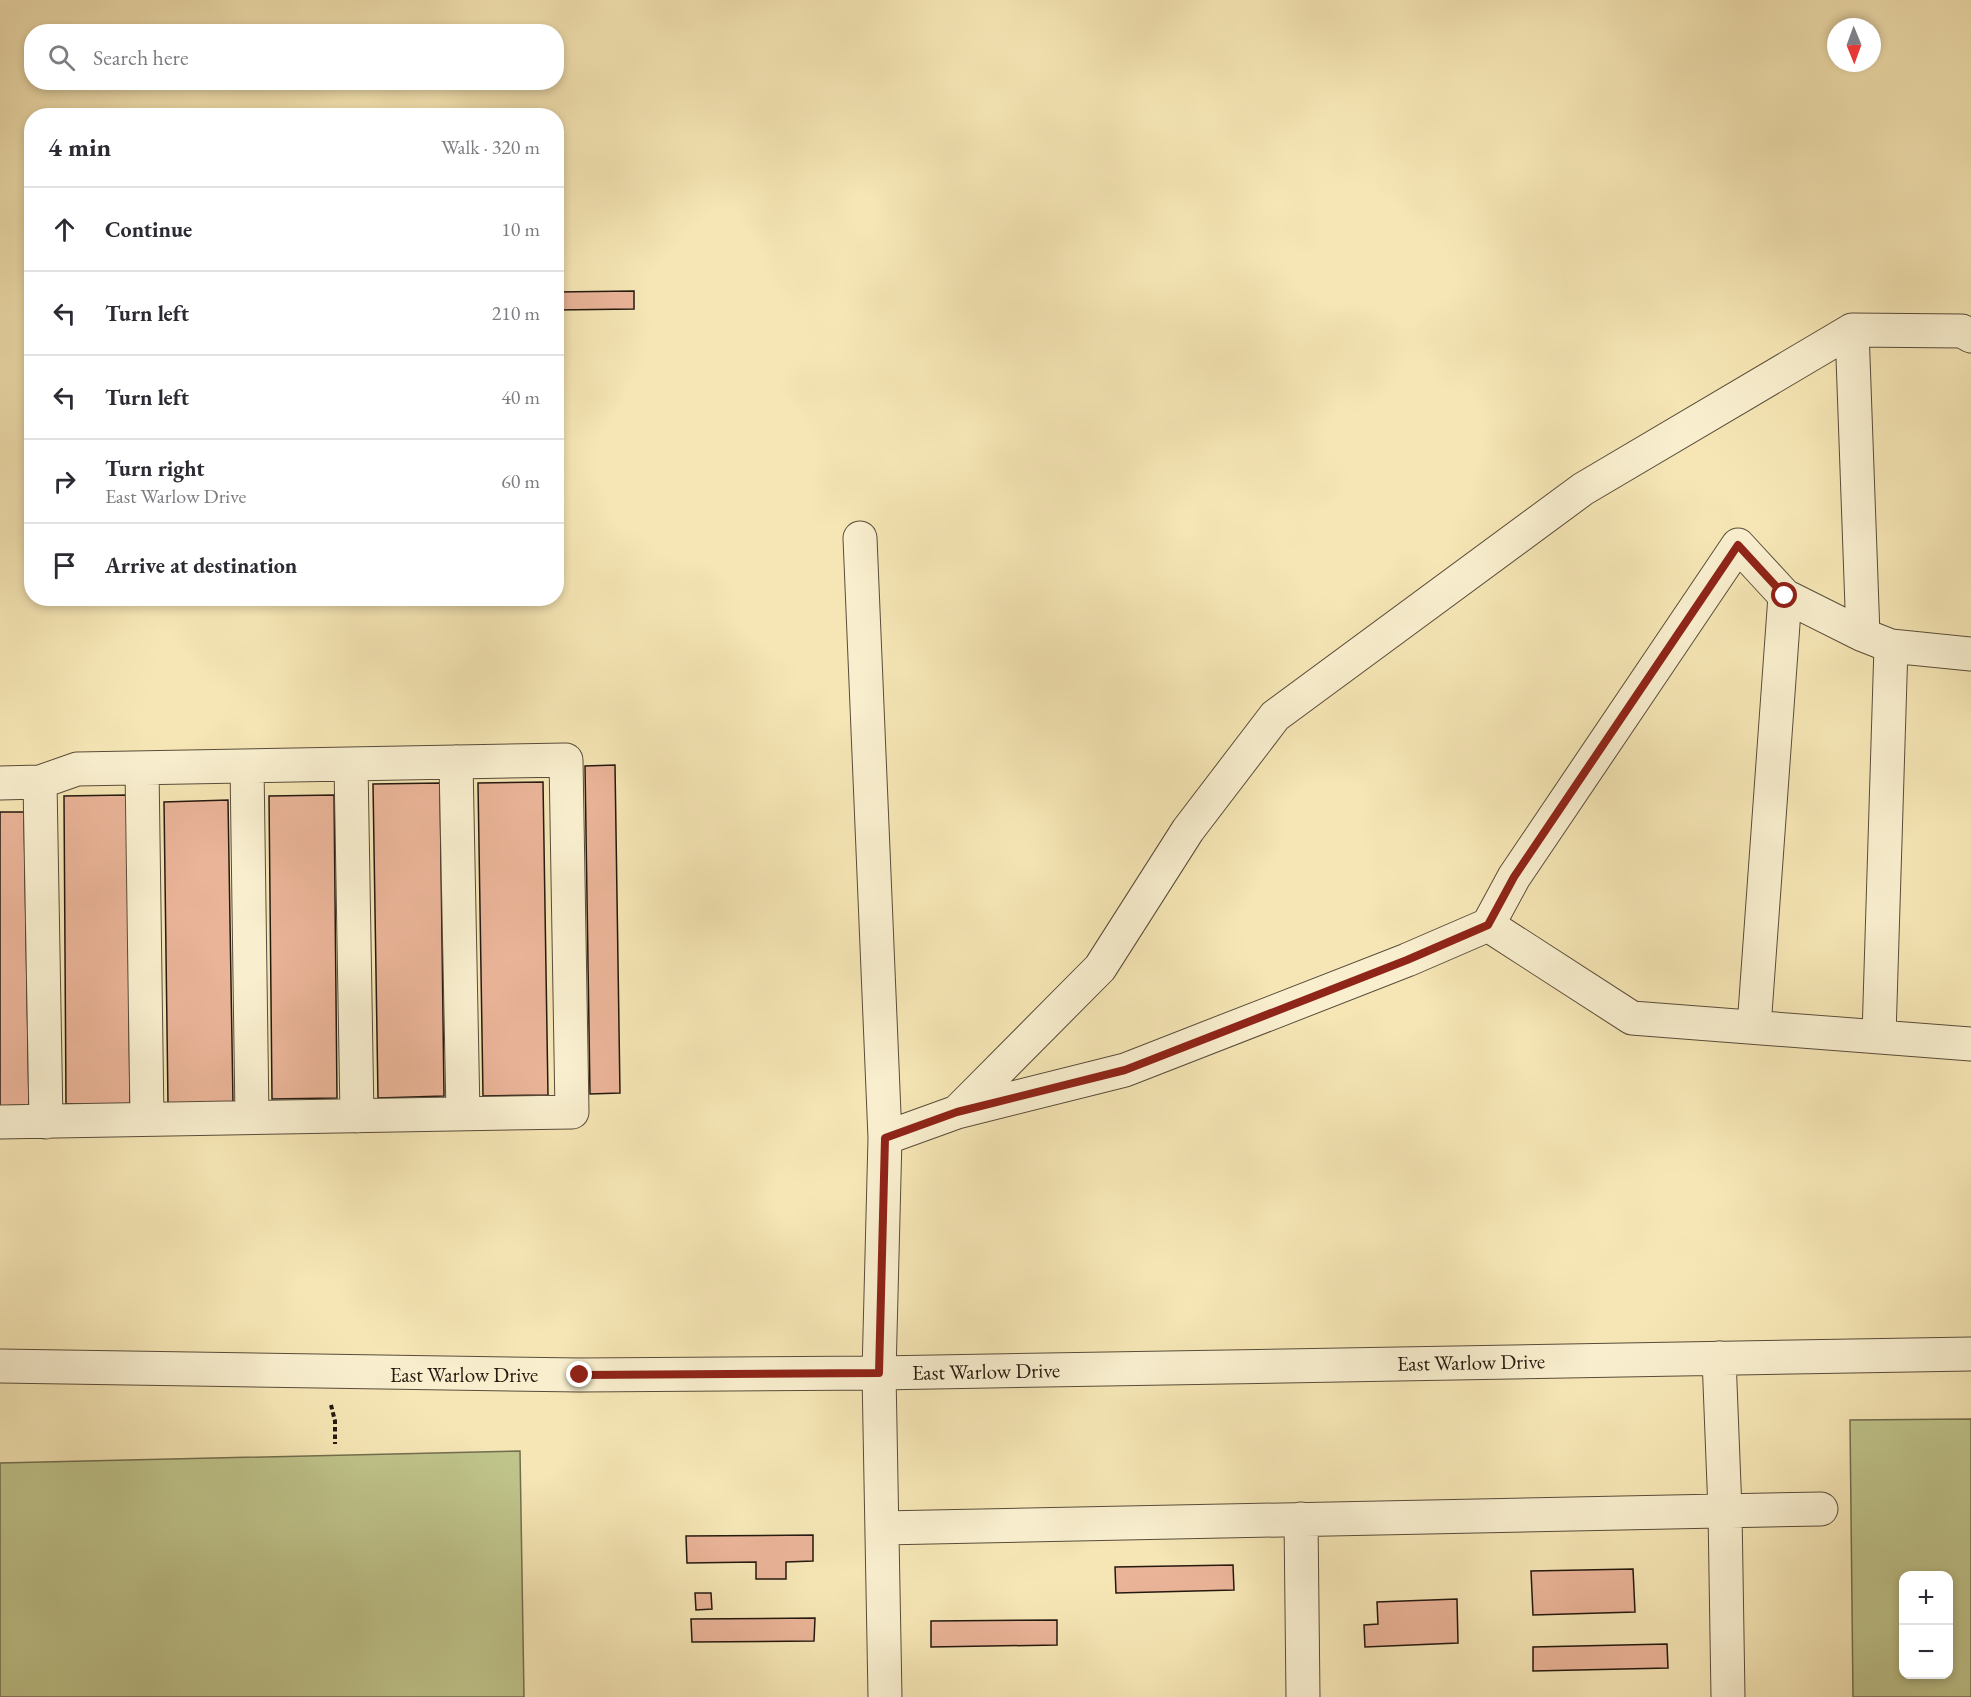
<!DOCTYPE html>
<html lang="en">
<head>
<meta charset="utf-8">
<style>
  body { margin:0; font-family:"EB Garamond",serif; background:#f2f2f3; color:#2b2b33 }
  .controls { position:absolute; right:18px; bottom:18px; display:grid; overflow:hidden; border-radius:12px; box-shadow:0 3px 9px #0003 }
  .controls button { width:54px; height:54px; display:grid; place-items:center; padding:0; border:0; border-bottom:2px solid #e1e1e2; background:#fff; color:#2b2b33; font:30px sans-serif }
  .compass { position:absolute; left:1827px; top:18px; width:54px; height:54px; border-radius:50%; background:#fff; box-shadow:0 3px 9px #0003; rotate:179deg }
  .stop { position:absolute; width:18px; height:18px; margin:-14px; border:4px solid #8f2418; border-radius:50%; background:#fff }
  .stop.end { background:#8f2418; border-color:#fff; box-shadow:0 2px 6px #0008 }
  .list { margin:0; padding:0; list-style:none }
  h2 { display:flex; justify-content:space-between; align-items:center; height:78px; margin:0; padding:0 24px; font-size:26px }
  h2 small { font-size:20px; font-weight:400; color:#7c7c81 }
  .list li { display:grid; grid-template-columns:39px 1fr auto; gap:18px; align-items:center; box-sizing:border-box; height:84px; padding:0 24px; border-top:2px solid #e1e1e2 }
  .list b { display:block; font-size:22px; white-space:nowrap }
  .list p { margin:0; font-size:20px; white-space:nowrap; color:#7c7c81 }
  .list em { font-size:20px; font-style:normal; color:#7c7c81 }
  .icon { flex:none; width:33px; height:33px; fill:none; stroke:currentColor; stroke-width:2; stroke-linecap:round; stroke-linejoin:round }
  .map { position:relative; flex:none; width:1971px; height:1697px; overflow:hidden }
  .search { position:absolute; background:#fff; box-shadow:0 3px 9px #0003; left:24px; top:24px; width:540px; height:66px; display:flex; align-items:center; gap:15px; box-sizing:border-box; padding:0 21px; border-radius:24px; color:#7c7c81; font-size:22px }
  .panel { position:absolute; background:#fff; box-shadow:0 3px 9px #0003; left:24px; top:108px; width:540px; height:498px; border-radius:24px }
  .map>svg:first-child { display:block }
  .green { fill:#bfc48b; stroke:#726e4e; stroke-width:1.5; fill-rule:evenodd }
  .building { fill:#eab498; stroke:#251910; stroke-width:1.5 }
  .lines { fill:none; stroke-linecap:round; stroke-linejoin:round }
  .minor-casing { stroke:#594c39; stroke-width:35 }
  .path { stroke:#251910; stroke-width:4; stroke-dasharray:4.5 3; stroke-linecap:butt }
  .minor { stroke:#f9efcf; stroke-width:33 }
  .route { stroke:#8f2418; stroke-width:8 }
  .labels { text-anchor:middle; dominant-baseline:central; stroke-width:4.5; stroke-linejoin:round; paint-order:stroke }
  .street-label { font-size:21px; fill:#251910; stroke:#f9efcf }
</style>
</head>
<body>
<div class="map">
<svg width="1971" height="1697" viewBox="0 0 1971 1697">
  <rect width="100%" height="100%" fill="#f6e6b5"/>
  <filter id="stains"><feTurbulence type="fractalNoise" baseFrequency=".00333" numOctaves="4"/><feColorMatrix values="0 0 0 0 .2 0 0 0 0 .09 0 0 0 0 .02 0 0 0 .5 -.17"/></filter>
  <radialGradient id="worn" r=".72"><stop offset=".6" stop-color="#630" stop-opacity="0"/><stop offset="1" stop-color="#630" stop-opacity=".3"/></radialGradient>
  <path class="green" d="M 1971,1419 L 1971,1697 L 1853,1697 L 1850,1420 ZM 1904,1576 L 1948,1576 L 1948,1674 L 1904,1674 Z
    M 520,1451 L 524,1697 L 0,1697 L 0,1463 Z"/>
  <path class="building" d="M 634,291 L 634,309 L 556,310 L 556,292 Z
    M 615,765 L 620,1093 L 590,1094 L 585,766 Z
    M 543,782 L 548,1095 L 483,1096 L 478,783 Z
    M 440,783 L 444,1096 L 378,1098 L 373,784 Z
    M 127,795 L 130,1104 L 66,1104 L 64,796 Z
    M 334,795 L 337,1098 L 272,1099 L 269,796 Z
    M 228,800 L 233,1103 L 168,1104 L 164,802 Z
    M 0,812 L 24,812 L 29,1105 L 0,1106 Z
    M 813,1535 L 813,1561 L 786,1562 L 786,1579 L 756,1579 L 756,1562 L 687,1563 L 686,1536 Z
    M 1233,1565 L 1234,1590 L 1116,1593 L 1115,1567 Z
    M 1633,1569 L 1635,1612 L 1533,1615 L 1531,1571 Z
    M 695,1593 L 711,1593 L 712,1609 L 696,1610 Z
    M 1457,1599 L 1458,1643 L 1365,1647 L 1364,1625 L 1378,1624 L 1377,1602 Z
    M 815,1618 L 814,1641 L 692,1642 L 691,1619 Z
    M 1057,1620 L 1057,1645 L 931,1647 L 931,1621 Z
    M 1667,1644 L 1668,1668 L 1533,1671 L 1533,1647 Z"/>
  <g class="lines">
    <g class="minor-casing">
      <path id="minor" d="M 1852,330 L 1863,635
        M 860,538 L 885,1138 L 879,1373 L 885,1697
        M 456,762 L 463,1114
        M 351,764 L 357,1116
        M 247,766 L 252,1117
        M 142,768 L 147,1119
        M 40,782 L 46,1122
        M 0,783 L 40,782 L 77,769 L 566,760 L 572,1112 L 0,1122
        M 1488,925 L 1514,877 L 1738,545 L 1785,596 L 1863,635 L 1891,646 L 1971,654
        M 1754,1027 L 1785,596
        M 1879,1036 L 1891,646
        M 957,1112 L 1100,968 L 1188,830 L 1275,716 L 1583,489 L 1852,330 L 1962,331 L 1971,336
        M 885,1138 L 957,1112 L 1125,1070 L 1407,960 L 1488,925 L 1632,1018 L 1971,1044
        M 1719,1358 L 1725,1511 L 1728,1697
        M 0,1366 L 580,1375 L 879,1373 L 1971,1354
        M 1301,1519 L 1303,1697
        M 882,1528 L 1821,1509"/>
    </g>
    <path class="path" d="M 331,1405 L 335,1421 L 335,1444"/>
    <use href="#minor" class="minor"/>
  </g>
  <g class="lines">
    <path class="route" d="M 580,1375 L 879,1373 L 885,1138 L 957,1112 L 1125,1070 L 1407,960 L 1488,925 L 1514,877 L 1738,545 L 1785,596"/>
  </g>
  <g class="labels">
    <g class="street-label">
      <text transform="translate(1471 1362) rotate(-1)">East Warlow Drive</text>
      <text transform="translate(986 1371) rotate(-1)">East Warlow Drive</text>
      <text x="464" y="1374">East Warlow Drive</text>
    </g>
  </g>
  <rect width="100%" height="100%" filter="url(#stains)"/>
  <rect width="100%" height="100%" fill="url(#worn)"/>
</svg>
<div class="controls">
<button>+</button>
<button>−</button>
</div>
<svg class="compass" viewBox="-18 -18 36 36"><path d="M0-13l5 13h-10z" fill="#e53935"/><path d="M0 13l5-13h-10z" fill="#7c7c81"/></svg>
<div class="stop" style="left:1785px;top:596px"></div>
<div class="stop end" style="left:580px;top:1375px"></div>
<div class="search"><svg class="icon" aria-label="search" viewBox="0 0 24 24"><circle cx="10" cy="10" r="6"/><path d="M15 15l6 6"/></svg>Search here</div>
<section class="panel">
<h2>4 min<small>Walk · 320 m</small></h2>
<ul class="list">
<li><svg class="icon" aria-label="ahead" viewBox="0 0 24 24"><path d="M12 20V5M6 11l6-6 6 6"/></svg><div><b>Continue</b></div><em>10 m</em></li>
<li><svg class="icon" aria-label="left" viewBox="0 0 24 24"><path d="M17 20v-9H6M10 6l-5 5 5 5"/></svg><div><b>Turn left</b></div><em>210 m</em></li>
<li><svg class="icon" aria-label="left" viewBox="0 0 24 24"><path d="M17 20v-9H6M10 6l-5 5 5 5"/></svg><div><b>Turn left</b></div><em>40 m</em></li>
<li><svg class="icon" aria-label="right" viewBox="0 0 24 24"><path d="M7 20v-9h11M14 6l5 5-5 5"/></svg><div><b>Turn right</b><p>East Warlow Drive</p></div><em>60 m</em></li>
<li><svg class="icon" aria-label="arrive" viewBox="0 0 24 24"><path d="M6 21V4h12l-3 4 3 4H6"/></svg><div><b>Arrive at destination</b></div></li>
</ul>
</section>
</div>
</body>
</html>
